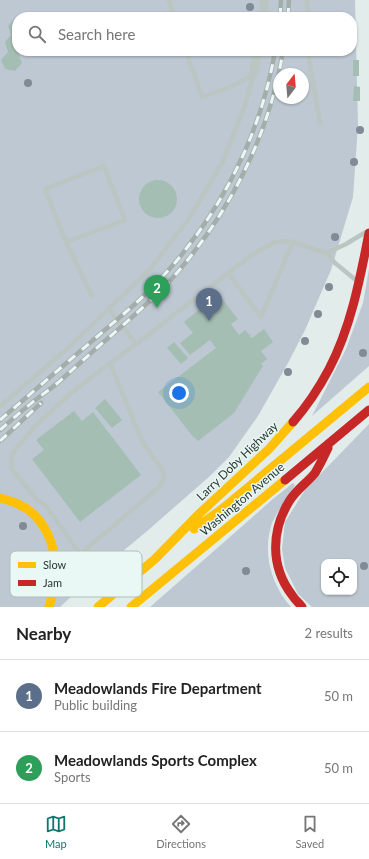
<!DOCTYPE html>
<html lang="en">
<head>
<meta charset="utf-8">
<style>
  body { margin:0; font-family:Lato,sans-serif; background:#f6f6f6; color:#222 }
  .controls { position:absolute; right:12px; bottom:12px; display:grid; overflow:hidden; border-radius:8px; box-shadow:0 1px 3px #0004 }
  .controls button { width:36px; height:36px; display:grid; place-items:center; padding:0; border:0; border-bottom:1px solid #e0e0e0; background:#fff; color:#222; font:20px sans-serif }
  .compass { position:absolute; left:273px; top:68px; width:36px; height:36px; border-radius:50%; background:#fff; box-shadow:0 1px 3px #0004; rotate:16deg }
  .you { position:absolute; left:179px; top:393px; width:14px; height:14px; margin:-10px; border:3px solid #fff; border-radius:50%; background:#1a73e8; box-shadow:0 0 0 6px #1a73e833 }
  .badge { display:grid; place-items:center; width:26px; height:26px; border-radius:50%; background:#0f766e; color:#fff; font-size:13px; font-weight:700 }
  .pin { position:absolute; translate:-50% -33px; filter:drop-shadow(0 1px 2px #0008) }
  .pin::after { content:''; position:absolute; top:21px; width:14px; height:12px; background:inherit; clip-path:polygon(0 0,100% 0,50% 100%) }
  .list { margin:0; padding:0; list-style:none }
  h2 { display:flex; justify-content:space-between; align-items:center; height:52px; margin:0; padding:0 16px; font-size:17px }
  h2 small { font-size:13px; font-weight:400; color:#767676 }
  .list li { display:grid; grid-template-columns:26px 1fr auto; gap:12px; align-items:center; box-sizing:border-box; height:72px; padding:0 16px; border-top:1px solid #e0e0e0 }
  .list b { display:block; font-size:15px; white-space:nowrap }
  .list p { margin:0; font-size:13px; white-space:nowrap; color:#767676 }
  .list em { font-size:13px; font-style:normal; color:#767676 }
  .icon { flex:none; width:22px; height:22px; fill:none; stroke:currentColor; stroke-width:2; stroke-linecap:round; stroke-linejoin:round }
  .map { position:relative; flex:none; width:369px; height:607px; overflow:hidden }
  .search { position:absolute; background:#fff; box-shadow:0 1px 3px #0004; left:12px; right:12px; top:12px; height:44px; display:flex; align-items:center; gap:10px; box-sizing:border-box; padding:0 14px; border-radius:16px; color:#767676; font-size:15px }
  .sheet { height:196px; background:#fff }
  nav { display:flex; justify-content:space-around; align-items:center; box-sizing:border-box; height:56px; border-top:1px solid #e0e0e0; background:#fff; font-size:11px; color:#767676 }
  nav a { display:grid; justify-items:center; gap:2px }
  nav .on { color:#0f766e }
  .map>svg:first-child { display:block }
  .green { fill:#bdc8d2; fill-rule:evenodd }
  .building { fill:#a5beb3 }
  .lines { fill:none; stroke-linecap:round; stroke-linejoin:round }
  .lane { stroke:#bbc5c2; stroke-width:4.5 }
  .street { stroke:#bbc5c2; stroke-width:9 }
  .slow { stroke:#ffc107; stroke-width:9 }
  .jam { stroke:#c62828; stroke-width:9 }
  .rail-casing { stroke:#a5adaa; stroke-width:4.5 }
  .rail { stroke:#eaf8f5; stroke-width:3; stroke-dasharray:9; stroke-linecap:butt }
  .tree { fill:#808b96 }
  .labels { text-anchor:middle; dominant-baseline:central; stroke-width:3; stroke-linejoin:round; paint-order:stroke }
  .street-label { font-size:12px; fill:#293630; stroke:#eaf8f5 }
  .key { fill:#eaf8f5; stroke:#b0beba; stroke-width:1 }
  .key-label { font-size:11px; fill:#293630 }
</style>
</head>
<body>
<div class="map">
<svg width="369" height="607" viewBox="0 0 369 607">
  <rect width="100%" height="100%" fill="#e2ecea"/>
  <path class="green" d="M 0,0 L 355,0 L 358,125 L 353,197 L 331,270 L 305,330 L 288,363 L 258,416 L 229,457 L 210,476 L 146,532 L 99,571 L 60,607 L 0,607 ZM 17,17 L 352,17 L 352,51 L 17,51 ZM 279,74 L 303,74 L 303,98 L 279,98 Z
    M 369,269 L 369,366 L 312,416 L 346,349 L 363,303 Z
    M 369,424 L 369,607 L 312,607 L 298,594 L 285,568 L 282,549 L 285,522 L 305,490 ZM 324,562 L 354,562 L 354,592 L 324,592 Z
    M 293,483 L 295,485 C 290,493 285,501 280,509 C 277,514 274,518 272,523 C 262,552 271,585 291,607 L 150,607 L 273,499 Z"/>
  <path class="building" d="M 15,18 L 17,19 L 17,51 L 20,51 L 18,53 L 22,63 L 15,71 L 5,69 L 1,60 L 8,52 L 5,42 L 11,35 L 8,26 Z
    M 353,60 L 359,60 L 359,76 L 353,76 Z
    M 354,86 L 360,87 L 360,101 L 353,101 Z
    M139 199a19 19 0 1 1 38 0a19 19 0 1 1-38 0Z
    M 218,294 L 238,319 L 231,324 L 239,335 L 245,330 L 252,338 L 264,329 L 273,342 L 261,351 L 267,359 L 261,364 L 263,366 L 234,413 L 198,441 L 194,437 L 194,438 L 158,392 L 216,348 L 210,340 L 190,355 L 180,343 L 193,333 L 184,322 Z
    M 174,342 L 188,358 L 181,364 L 167,348 Z
    M 105,399 L 122,420 L 112,428 L 95,408 Z
    M 74,411 L 82,421 L 93,412 L 141,475 L 80,522 L 32,459 L 44,450 L 36,440 Z"/>
  <g class="lines">
    <path class="lane" d="M 169,0 L 174,17
      M 307,0 L 308,17
      M 186,51 L 202,97 L 230,87 L 253,75
      M 309,51 L 309,59 L 320,123
      M 66,242 L 45,189 L 104,166 L 125,220 L 66,242 L 92,296
      M 327,253 L 346,244 L 366,232
      M 228,273 L 261,317 L 293,242
      M 108,308 L 136,344 L 228,273 L 252,255 L 275,242 L 284,241 L 293,242 L 316,250 L 327,253 L 335,263 L 357,281
      M 110,363 L 136,344
      M 0,406 L 68,348 L 151,268 L 190,217 L 223,161 L 245,105 L 253,75
      M 57,566 L 67,564 L 80,554 L 159,487 C 163,482 165,477 163,471 L 142,441 L 110,363 L 71,393 L 33,428 L 12,454 L 11,468 L 36,499 L 46,506 L 80,554"/>
    <path class="street" d="M 264,17 L 264,0
      M 253,75 L 258,51"/>
    <path class="slow" d="M 0,498 C 6,500 12,501 18,504 C 44,515 57,546 55,573 C 55,585 52,596 49,607
      M 194,529 L 222,509 L 369,387
      M 155,559 L 200,513 L 269,449 L 293,422
      M 98,607 L 155,559
      M 131,607 L 285,480"/>
    <path class="jam" d="M 293,422 C 307,406 319,388 329,369 C 351,327 360,279 369,233
      M 285,480 L 369,410
      M 302,607 C 299,603 295,600 292,595 C 270,566 271,530 290,500 C 297,489 308,482 315,473 C 320,465 324,456 328,448"/>
    <g class="rail-casing">
      <path id="rail" d="M 280,17 L 281,0
        M 288,17 L 289,0
        M 0,420 L 134,305 C 153,287 171,269 186,249 C 231,192 263,123 275,51
        M 0,430 C 9,422 18,414 28,406 C 38,397 50,390 61,380 C 78,365 95,349 113,334 C 131,318 151,301 168,283 C 227,218 269,138 283,51
        M 0,441 L 41,403"/>
    </g>
    <use href="#rail" class="rail"/>
  </g>
  <g class="tree">
    <circle cx="250" cy="7" r="4"/>
    <circle cx="28" cy="83" r="4"/>
    <circle cx="360" cy="130" r="4"/>
    <circle cx="354" cy="162" r="4"/>
    <circle cx="335" cy="237" r="4"/>
    <circle cx="329" cy="287" r="4"/>
    <circle cx="318" cy="314" r="4"/>
    <circle cx="305" cy="341" r="4"/>
    <circle cx="363" cy="353" r="4"/>
    <circle cx="288" cy="372" r="4"/>
    <circle cx="23" cy="526" r="4"/>
    <circle cx="364" cy="566" r="4"/>
    <circle cx="246" cy="571" r="4"/>
  </g>
  <g class="labels">
    <g class="street-label">
      <text transform="translate(237 461) rotate(-44)">Larry Doby Highway</text>
      <text transform="translate(242 499) rotate(-40)">Washington Avenue</text>
    </g>
  </g>
  <rect x="10" y="551" width="132" height="46" rx="6" class="key"/>
  <rect x="18" y="562" width="18" height="6" fill="#ffc107"/>
  <rect x="18" y="580" width="18" height="6" fill="#c62828"/>
  <g class="key-label">
    <text x="43" y="569">Slow</text>
    <text x="43" y="587">Jam</text>
  </g>
</svg>
<div class="controls">
<button><svg class="icon" aria-label="locate" viewBox="0 0 24 24"><circle cx="12" cy="12" r="6"/><path d="M12 2v4M12 18v4M2 12h4M18 12h4"/></svg></button>
</div>
<svg class="compass" viewBox="-18 -18 36 36"><path d="M0-13l5 13h-10z" fill="#e53935"/><path d="M0 13l5-13h-10z" fill="#767676"/></svg>
<div class="you"></div>
<div class="pin badge" style="left:209px;top:321px;background:#5c6f8a">1</div>
<div class="pin badge" style="left:157px;top:308px;background:#2e9e5b">2</div>
<div class="search"><svg class="icon" aria-label="search" viewBox="0 0 24 24"><circle cx="10" cy="10" r="6"/><path d="M15 15l6 6"/></svg>Search here</div>
</div>
<section class="sheet">
<h2>Nearby<small>2 results</small></h2>
<ul class="list">
<li><span class="badge" style="background:#5c6f8a">1</span><div><b>Meadowlands Fire Department</b><p>Public building</p></div><em>50 m</em></li>
<li><span class="badge" style="background:#2e9e5b">2</span><div><b>Meadowlands Sports Complex</b><p>Sports</p></div><em>50 m</em></li>
</ul>
</section>
<nav>
<a class="on"><svg class="icon" aria-label="map" viewBox="0 0 24 24"><path d="M3 6l6-2 6 2 6-2v14l-6 2-6-2-6 2zM9 4v14M15 6v14"/></svg>Map</a>
<a><svg class="icon" aria-label="directions" viewBox="0 0 24 24"><path d="M12 3l9 9-9 9-9-9zM9 14v-3h6M13 9l2 2-2 2"/></svg>Directions</a>
<a><svg class="icon" aria-label="saved" viewBox="0 0 24 24"><path d="M7 4h10v16l-5-4-5 4z"/></svg>Saved</a>
</nav>
</body>
</html>
